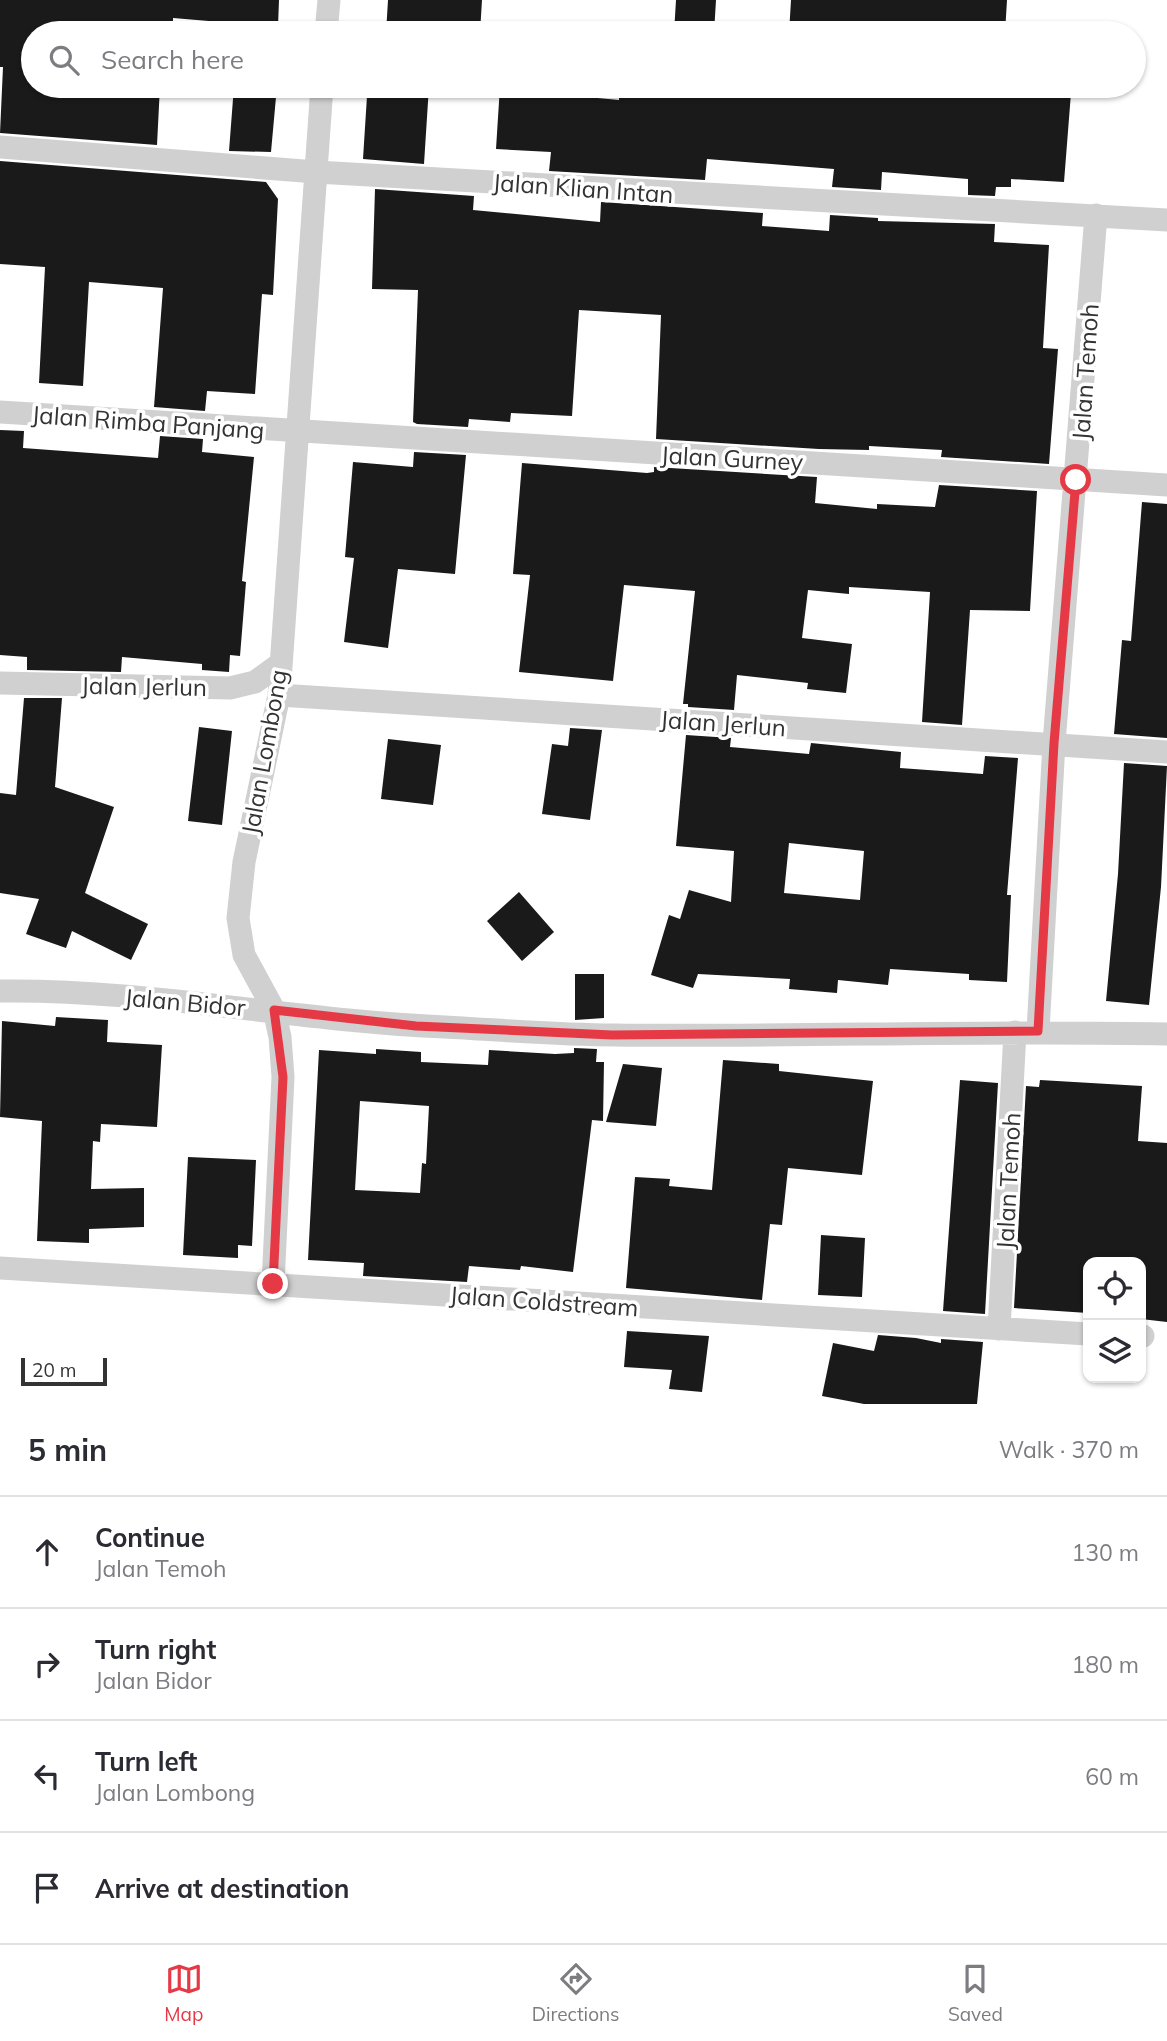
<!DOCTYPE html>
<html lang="en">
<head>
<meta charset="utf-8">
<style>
  body { margin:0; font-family:Mulish,sans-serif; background:#f7f7f7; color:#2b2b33 }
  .controls { position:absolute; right:21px; bottom:21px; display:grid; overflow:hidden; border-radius:14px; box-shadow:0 2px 5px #0004 }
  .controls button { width:63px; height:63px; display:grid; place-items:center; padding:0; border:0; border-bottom:2px solid #e1e1e2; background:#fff; color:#2b2b33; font:35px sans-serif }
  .scale { position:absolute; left:21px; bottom:18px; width:86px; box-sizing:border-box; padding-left:7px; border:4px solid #333; border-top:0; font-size:19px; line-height:24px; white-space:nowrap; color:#333; -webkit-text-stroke:5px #fff; paint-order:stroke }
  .stop { position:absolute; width:21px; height:21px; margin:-16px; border:5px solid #e63946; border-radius:50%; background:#fff }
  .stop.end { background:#e63946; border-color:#fff; box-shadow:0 2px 7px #0008 }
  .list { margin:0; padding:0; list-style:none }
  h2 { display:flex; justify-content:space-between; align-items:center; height:91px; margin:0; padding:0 28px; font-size:30px }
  h2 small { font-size:23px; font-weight:400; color:#7c7c81 }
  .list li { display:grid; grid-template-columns:46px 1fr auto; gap:21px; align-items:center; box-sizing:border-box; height:112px; padding:0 28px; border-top:2px solid #e1e1e2 }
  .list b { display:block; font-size:26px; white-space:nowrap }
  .list p { margin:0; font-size:23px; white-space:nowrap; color:#7c7c81 }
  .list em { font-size:23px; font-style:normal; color:#7c7c81 }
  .icon { flex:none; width:38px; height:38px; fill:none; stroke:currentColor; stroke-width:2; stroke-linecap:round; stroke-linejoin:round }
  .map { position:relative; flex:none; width:1167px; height:1404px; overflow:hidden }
  .search { position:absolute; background:#fff; box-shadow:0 2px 5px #0004; left:21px; right:21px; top:21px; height:77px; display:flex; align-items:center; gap:18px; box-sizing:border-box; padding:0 24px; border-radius:38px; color:#7c7c81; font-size:26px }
  .sheet { height:539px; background:#fff }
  nav { display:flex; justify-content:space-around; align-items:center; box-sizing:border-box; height:98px; border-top:2px solid #e1e1e2; background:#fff; font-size:19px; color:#7c7c81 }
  nav a { display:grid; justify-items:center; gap:4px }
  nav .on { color:#e63946 }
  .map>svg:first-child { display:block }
  .building { fill:#1a1a1a; fill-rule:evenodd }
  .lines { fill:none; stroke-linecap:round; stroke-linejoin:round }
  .street { stroke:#d0d0d0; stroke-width:23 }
  .route { stroke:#e63946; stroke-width:9 }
  .labels { text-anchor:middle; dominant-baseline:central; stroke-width:7; stroke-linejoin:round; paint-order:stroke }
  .street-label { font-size:24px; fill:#333; stroke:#fff }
</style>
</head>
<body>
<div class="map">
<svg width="1167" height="1404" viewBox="0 0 1167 1404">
  <rect width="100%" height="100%" fill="#fff"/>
  <path class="building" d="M 0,0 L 279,0 L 278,27 L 173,18 L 173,33 L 33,33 L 33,86 L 160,86 L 157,145 L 0,133 L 3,67 L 0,67 Z
    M 388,0 L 482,0 L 480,33 L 386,33 Z
    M 676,0 L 716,0 L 714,33 L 674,33 Z
    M 791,0 L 1007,0 L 1005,33 L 789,33 Z
    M 234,86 L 277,86 L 271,152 L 229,151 Z
    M 381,86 L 429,86 L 424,164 L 363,159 L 367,96 L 380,97 Z
    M 500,86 L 534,86 L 533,92 L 619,100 L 619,87 L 674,90 L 674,86 L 951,86 L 1071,93 L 1064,182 L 1011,179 L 1011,187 L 996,187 L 995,196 L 968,195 L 968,179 L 882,172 L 881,190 L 832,187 L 834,169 L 707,159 L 705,180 L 549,171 L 551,152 L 496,149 Z
    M 0,161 L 266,182 L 278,199 L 273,295 L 262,294 L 255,394 L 207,391 L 205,411 L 154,407 L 163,288 L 89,282 L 83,386 L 39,383 L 45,267 L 0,264 Z
    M 375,189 L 474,196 L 473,210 L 600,222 L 601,202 L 763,213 L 762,226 L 829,231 L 830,215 L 878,218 L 878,221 L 995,224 L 994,242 L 1049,245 L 1043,348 L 1058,349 L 1049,464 L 941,457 L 942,450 L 869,446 L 869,450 L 819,449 L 656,439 L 661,315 L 579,310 L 572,416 L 511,413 L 510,422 L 469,419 L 468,427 L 417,424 L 413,422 L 418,290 L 372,289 Z
    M 0,430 L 24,431 L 23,448 L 158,458 L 160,436 L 203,439 L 202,452 L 254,457 L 242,581 L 246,582 L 240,656 L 230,655 L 229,672 L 202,670 L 202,664 L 122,657 L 121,672 L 27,670 L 27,657 L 0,655 Z
    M 414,452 L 466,455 L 455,574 L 398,569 L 388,648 L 344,642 L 354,558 L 345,557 L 353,462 L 413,467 Z
    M 522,463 L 647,473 L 654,472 L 654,467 L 817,477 L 815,503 L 877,509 L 877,504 L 935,507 L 939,485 L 1037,491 L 1030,611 L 970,610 L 962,725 L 922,722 L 930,592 L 849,587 L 849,594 L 808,590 L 802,638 L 852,644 L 846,693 L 807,689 L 808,683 L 737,675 L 734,710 L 688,707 L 688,704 L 683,704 L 695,591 L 624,585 L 613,681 L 519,672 L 530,575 L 513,574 Z
    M 1142,502 L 1167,504 L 1167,738 L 1114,734 L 1122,640 L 1131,641 Z
    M 24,698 L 62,698 L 55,787 L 114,807 L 85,893 L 148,924 L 131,960 L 72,931 L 66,948 L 26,934 L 39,899 L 0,893 L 0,793 L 16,795 Z
    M 199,727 L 232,731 L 222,825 L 188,821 Z
    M 570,728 L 602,730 L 590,820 L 542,814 L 552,744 L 568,746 Z
    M 686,735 L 731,738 L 730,747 L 809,754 L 811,743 L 901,752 L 900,768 L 983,774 L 985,756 L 1018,758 L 1007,895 L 1011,895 L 1007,982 L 969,980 L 969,974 L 890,969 L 888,985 L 838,980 L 837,993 L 789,989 L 790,979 L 698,974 L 693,988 L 651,975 L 669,915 L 680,919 L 689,890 L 731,902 L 734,851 L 676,846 ZM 789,843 L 864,851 L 860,900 L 784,893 Z
    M 388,739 L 441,745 L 433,805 L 381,799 Z
    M 1124,763 L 1167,766 L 1161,887 L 1149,1005 L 1106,1001 L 1118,874 Z
    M 519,892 L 554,932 L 522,961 L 487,921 Z
    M 575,974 L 604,974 L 604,1018 L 575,1020 Z
    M 56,1017 L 108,1020 L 107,1042 L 162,1045 L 157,1127 L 101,1124 L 100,1142 L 93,1141 L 91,1189 L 144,1188 L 144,1227 L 89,1229 L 89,1243 L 37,1241 L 42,1121 L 0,1117 L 2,1021 L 55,1026 Z
    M 574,1048 L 597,1049 L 596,1062 L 604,1062 L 603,1121 L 592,1120 L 573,1272 L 521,1266 L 520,1270 L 469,1266 L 467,1282 L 363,1276 L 364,1263 L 308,1260 L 319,1050 L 376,1054 L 376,1049 L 421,1052 L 421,1062 L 488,1065 L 489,1050 L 555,1054 L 574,1053 ZM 360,1101 L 429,1106 L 426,1164 L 422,1163 L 420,1193 L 355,1190 Z
    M 723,1060 L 779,1064 L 779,1071 L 873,1081 L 862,1175 L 788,1168 L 782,1225 L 770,1224 L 762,1300 L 626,1288 L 635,1177 L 670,1179 L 669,1186 L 712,1190 Z
    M 623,1064 L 662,1068 L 656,1126 L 606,1122 Z
    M 960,1080 L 998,1083 L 985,1314 L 943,1311 Z
    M 1040,1080 L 1142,1086 L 1138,1141 L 1167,1143 L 1167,1322 L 1141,1319 L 1141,1262 L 1088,1262 L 1088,1313 L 1014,1308 L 1026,1086 L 1039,1087 Z
    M 188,1157 L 256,1160 L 252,1246 L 238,1245 L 238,1258 L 183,1255 Z
    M 821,1235 L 865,1238 L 862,1297 L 818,1295 Z
    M 627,1331 L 709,1336 L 702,1392 L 669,1389 L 672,1370 L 624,1367 Z
    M 878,1335 L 916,1338 L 941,1343 L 941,1339 L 983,1342 L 977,1404 L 864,1404 L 822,1396 L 833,1343 L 874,1351 Z"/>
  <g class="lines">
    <path class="street" d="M 326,33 L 329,0
      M 0,147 L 316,172 L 1167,220
      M 0,412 L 1167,485
      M 0,683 L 230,688 L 255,682 L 281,663
      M 279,695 L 1167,752
      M 0,991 C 149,989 296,1021 445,1027 C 501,1030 558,1035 615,1035 C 799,1037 983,1030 1167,1034
      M 1038,1031 L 1054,743 L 1096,215
      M 0,1268 L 1088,1334
      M 273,1284 L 283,1077 L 280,1037 L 274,1010 L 244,955 L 238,918 L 244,862 L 279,695 L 322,86
      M 999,1329 L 1015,1032
      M 1141,1336 L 1143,1336"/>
  </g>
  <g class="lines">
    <path class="route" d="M 273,1284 L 283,1077 L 274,1010 L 416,1026 L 612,1035 L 1038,1031 L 1054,743 L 1076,480"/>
  </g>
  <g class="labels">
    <g class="street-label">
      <text transform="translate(583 188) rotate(4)">Jalan Klian Intan</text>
      <text transform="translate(1085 372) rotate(-86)">Jalan Temoh</text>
      <text transform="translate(148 422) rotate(4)">Jalan Rimba Panjang</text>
      <text transform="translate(732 458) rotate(3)">Jalan Gurney</text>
      <text transform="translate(144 686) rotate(1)">Jalan Jerlun</text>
      <text transform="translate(723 723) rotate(4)">Jalan Jerlun</text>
      <text transform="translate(264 752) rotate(-80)">Jalan Lombong</text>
      <text transform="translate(185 1002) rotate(5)">Jalan Bidor</text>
      <text transform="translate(1008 1181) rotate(-87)">Jalan Temoh</text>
      <text transform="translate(544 1301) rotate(4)">Jalan Coldstream</text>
    </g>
  </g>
</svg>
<div class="controls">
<button><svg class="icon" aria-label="locate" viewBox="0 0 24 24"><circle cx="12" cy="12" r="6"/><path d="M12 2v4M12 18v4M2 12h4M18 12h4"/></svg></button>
<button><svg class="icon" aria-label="layers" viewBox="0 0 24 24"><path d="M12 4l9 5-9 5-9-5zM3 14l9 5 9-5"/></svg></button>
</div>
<div class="scale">20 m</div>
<div class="stop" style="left:1076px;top:480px"></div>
<div class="stop end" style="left:273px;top:1284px"></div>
<div class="search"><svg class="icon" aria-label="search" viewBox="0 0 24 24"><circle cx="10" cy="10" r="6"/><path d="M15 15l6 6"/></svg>Search here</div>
</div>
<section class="sheet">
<h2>5 min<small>Walk · 370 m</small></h2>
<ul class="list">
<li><svg class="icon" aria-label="ahead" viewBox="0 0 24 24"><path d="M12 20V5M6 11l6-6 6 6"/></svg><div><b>Continue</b><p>Jalan Temoh</p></div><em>130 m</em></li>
<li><svg class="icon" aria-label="right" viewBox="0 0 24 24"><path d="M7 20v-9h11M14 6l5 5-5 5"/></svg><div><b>Turn right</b><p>Jalan Bidor</p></div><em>180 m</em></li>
<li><svg class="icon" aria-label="left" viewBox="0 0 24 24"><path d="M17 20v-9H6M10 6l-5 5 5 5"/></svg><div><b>Turn left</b><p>Jalan Lombong</p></div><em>60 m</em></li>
<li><svg class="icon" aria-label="arrive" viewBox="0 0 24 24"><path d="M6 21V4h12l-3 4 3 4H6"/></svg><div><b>Arrive at destination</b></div></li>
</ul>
</section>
<nav>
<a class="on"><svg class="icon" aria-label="map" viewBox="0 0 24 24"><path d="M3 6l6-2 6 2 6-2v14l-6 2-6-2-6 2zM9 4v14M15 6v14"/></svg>Map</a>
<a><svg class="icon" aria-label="directions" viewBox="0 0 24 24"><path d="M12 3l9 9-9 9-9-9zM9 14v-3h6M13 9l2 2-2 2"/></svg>Directions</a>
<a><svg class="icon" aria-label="saved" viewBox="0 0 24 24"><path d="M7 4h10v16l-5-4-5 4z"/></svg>Saved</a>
</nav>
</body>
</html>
